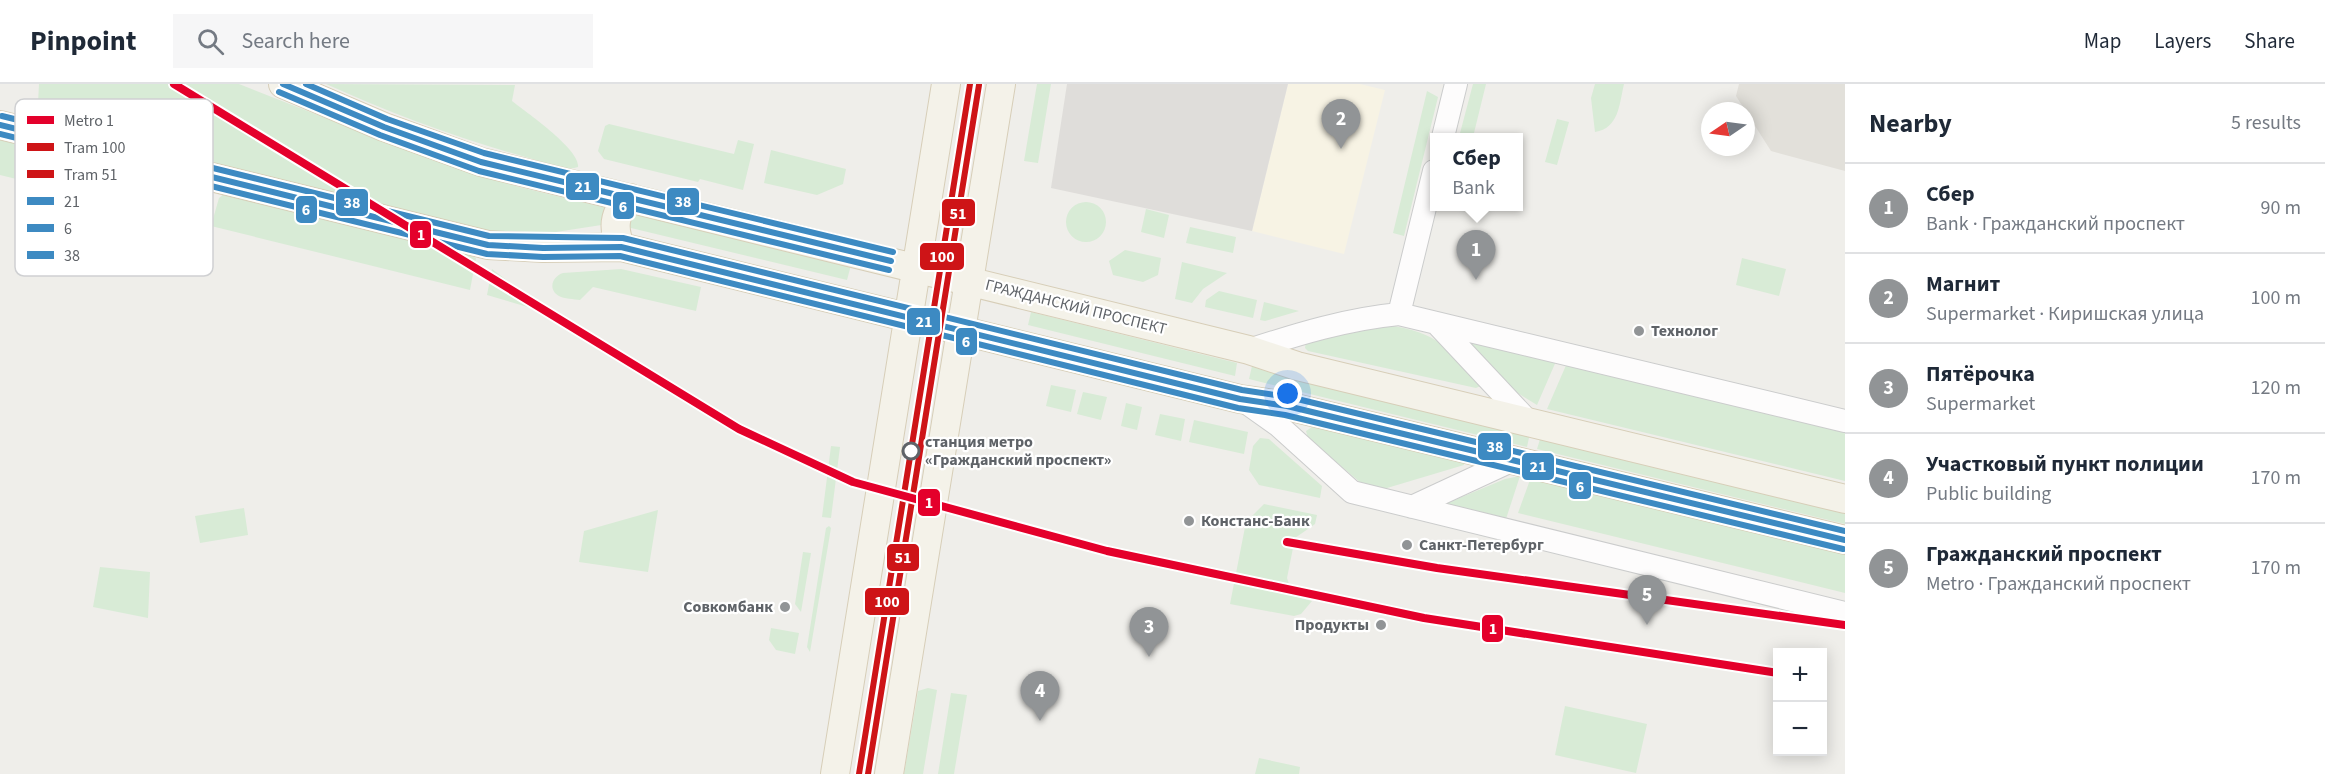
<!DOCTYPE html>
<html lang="en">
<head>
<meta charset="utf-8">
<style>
  body { margin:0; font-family:"Source Sans 3",sans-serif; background:#f6f6f7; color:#1f2937 }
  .controls { position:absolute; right:18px; bottom:18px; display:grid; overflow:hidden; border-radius:0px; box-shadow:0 3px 15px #0003 }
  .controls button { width:54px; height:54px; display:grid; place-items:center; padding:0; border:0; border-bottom:2px solid #e0e1e3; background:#fff; color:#1f2937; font:30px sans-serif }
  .compass { position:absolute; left:1701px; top:18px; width:54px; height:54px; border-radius:50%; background:#fff; box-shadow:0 3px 15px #0003; rotate:257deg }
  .you { position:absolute; left:1288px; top:310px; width:21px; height:21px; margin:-15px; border:4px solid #fff; border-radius:50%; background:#1a73e8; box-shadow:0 0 0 9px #1a73e833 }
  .badge { display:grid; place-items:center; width:39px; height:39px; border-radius:50%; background:#919496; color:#fff; font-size:20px; font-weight:700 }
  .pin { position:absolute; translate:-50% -50px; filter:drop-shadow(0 2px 3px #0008) }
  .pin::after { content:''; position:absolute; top:32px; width:21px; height:18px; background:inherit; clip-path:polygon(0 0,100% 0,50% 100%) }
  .popup { position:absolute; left:1430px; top:49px; width:93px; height:78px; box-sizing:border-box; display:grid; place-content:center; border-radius:0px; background:#fff; filter:drop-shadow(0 2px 4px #0005); font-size:20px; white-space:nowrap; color:#747a83 }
  .popup b { font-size:22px; color:#1f2937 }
  .popup::after { content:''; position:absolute; left:50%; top:100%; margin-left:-12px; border:12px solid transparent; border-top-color:#fff }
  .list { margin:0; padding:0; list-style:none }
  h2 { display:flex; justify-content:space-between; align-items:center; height:78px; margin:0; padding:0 24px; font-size:26px }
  h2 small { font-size:20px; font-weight:400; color:#747a83 }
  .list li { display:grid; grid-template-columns:39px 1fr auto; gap:18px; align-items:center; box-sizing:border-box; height:90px; padding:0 24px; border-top:2px solid #e0e1e3 }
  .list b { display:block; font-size:22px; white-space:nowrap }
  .list p { margin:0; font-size:20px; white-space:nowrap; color:#747a83 }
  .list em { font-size:20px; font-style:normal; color:#747a83 }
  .icon { flex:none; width:33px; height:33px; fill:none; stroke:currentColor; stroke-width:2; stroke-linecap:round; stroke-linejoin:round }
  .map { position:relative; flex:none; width:1845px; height:690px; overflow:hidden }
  header { display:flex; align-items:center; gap:36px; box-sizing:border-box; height:84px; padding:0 30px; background:#fff; border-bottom:2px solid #e0e1e3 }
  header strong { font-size:28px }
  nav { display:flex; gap:33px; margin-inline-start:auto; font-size:21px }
  .search { width:420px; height:54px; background:#f6f6f7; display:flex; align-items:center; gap:15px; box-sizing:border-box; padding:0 21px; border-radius:0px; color:#747a83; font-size:22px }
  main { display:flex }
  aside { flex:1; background:#fff }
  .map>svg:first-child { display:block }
  .commercial { fill:#f7f3e4 }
  .industrial { fill:#dfddda }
  .education { fill:#e2e0da }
  .green { fill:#d8ebd6 }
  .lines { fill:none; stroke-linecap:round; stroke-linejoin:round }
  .minor-casing { stroke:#cbcccc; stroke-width:24 }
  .major-casing { stroke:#d7ceb8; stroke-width:30 }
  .minor { stroke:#fdfcfc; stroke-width:22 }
  .major { stroke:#f4f2e9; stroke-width:28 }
  .bus-1-casing { stroke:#fff; stroke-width:10 }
  .bus-2-casing { stroke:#fff; stroke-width:10 }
  .bus-3-casing { stroke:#fff; stroke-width:10 }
  .bus-1 { stroke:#3d8ac2; stroke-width:6 }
  .bus-2 { stroke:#3d8ac2; stroke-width:6 }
  .bus-3 { stroke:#3d8ac2; stroke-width:6 }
  .tram-1-casing { stroke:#fff; stroke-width:10 }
  .tram-2-casing { stroke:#fff; stroke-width:10 }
  .tram-1 { stroke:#ce1417; stroke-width:6 }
  .tram-2 { stroke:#ce1417; stroke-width:6 }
  .metro-1-casing { stroke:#fff; stroke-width:12 }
  .metro-1 { stroke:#e4002b; stroke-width:8 }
  .poi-dot { fill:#919496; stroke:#fff; stroke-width:2 }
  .stop-dot { fill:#fff; stroke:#5f6368; stroke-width:3 }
  .labels { text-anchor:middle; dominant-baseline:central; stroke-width:4.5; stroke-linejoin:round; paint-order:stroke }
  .street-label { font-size:16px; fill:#5f6368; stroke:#fff }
  .poi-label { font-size:16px; font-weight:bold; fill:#5f6368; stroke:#fff; text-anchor:start }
  .stop-label { font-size:16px; font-weight:bold; fill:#5f6368; stroke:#fff; text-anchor:start }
  .key { fill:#fff; stroke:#cfd0d2; stroke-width:1.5 }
  .key-label { font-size:16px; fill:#5f6368 }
  .line-badge { stroke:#fff; stroke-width:2 }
  .badge-label { font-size:16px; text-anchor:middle; font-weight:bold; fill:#fff }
</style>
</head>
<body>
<header>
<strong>Pinpoint</strong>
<div class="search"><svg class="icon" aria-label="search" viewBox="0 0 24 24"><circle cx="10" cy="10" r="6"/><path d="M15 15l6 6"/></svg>Search here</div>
<nav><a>Map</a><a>Layers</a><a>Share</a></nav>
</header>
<main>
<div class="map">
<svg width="1845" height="690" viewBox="0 0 1845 690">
  <rect width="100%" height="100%" fill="#efeeea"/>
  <path class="commercial" d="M 1288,0 L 1360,0 L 1385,6 L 1344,170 L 1252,147 Z"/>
  <path class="industrial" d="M 1067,0 L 1288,0 L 1252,147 L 1051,104 Z"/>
  <path class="education" d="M 1739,0 L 1845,0 L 1845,87 L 1771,67 L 1736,12 Z"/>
  <path class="green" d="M 39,0 L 239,0 L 432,76 L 519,103 L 607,124 L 608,140 L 530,152 L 507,152 L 32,36 L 38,19 Z
    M 326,0 L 515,1 L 512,17 C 526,28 581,66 578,83 C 565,88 543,78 529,74 C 459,55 393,30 326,0 Z
    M 1037,0 L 1051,0 L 1038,79 L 1024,77 Z
    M 1473,0 L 1486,0 L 1473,53 L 1459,53 Z
    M 1595,0 L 1624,0 C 1619,21 1619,44 1595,48 L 1591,14 Z
    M 1427,7 L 1438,13 L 1404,152 L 1393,149 Z
    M 1557,35 L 1569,38 L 1557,81 L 1545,78 Z
    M 609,40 L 734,70 L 738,56 L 754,60 L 743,106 L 700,95 L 698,98 L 604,75 L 598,67 L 605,42 Z
    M 0,55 L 204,105 L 208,111 L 201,140 L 0,91 Z
    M 771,66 L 846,85 L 843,100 L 817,111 L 764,99 Z
    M 224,110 L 464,169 L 476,174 L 470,206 L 211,142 L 219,114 Z
    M1066 138a20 20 0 1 1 40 0a20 20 0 1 1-40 0Z
    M 1146,125 L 1169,131 L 1164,154 L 1141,148 Z
    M 634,129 L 851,181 L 847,196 L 631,144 L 626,140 Z
    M 1190,143 L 1236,153 L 1233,169 L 1186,159 Z
    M 1125,166 L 1161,174 L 1158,191 L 1143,198 L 1113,191 L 1109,177 Z
    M 1742,174 L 1786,185 L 1779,212 L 1736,201 Z
    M 1182,178 L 1227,189 L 1203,205 L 1192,219 L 1175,215 Z
    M 492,185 L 539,221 L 538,226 L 487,211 Z
    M 621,185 L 701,203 L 696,227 L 593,203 L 580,216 C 574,215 564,215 559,212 C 547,205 553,192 563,189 Z
    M 1219,207 L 1257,216 L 1253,234 L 1205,223 L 1206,216 Z
    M 1264,218 L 1299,227 L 1265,237 L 1260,236 Z
    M 1031,228 L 1237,279 L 1235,292 L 1028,241 Z
    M 1387,241 C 1440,248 1448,266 1483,301 L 1476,304 L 1308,267 L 1305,264 L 1306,257 Z
    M 1472,257 L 1557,275 L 1537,321 L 1516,308 L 1472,264 Z
    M 1567,279 L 1845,346 L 1845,397 L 1547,325 Z
    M 1252,282 L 1530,349 L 1527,363 L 1249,295 Z
    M 1051,301 L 1076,306 L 1071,328 L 1046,322 Z
    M 1083,308 L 1107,313 L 1101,336 L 1077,330 Z
    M 1126,319 L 1142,323 L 1137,346 L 1121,342 Z
    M 1160,330 L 1185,335 L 1181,357 L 1155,351 Z
    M 1194,336 L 1248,348 L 1244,370 L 1189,358 Z
    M 1312,343 L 1463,375 L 1464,381 L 1377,407 L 1368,405 L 1308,354 L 1306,347 Z
    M 1541,352 L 1845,427 L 1845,440 L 1537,365 Z
    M 1260,354 L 1269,355 L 1322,402 L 1320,414 L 1259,401 L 1249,386 L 1253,362 Z
    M 831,362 L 840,363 L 831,434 L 822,433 Z
    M 1520,392 L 1505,438 L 1445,420 L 1505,395 Z
    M 1531,393 L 1845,469 L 1845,509 L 1518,429 Z
    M 1264,420 L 1317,431 L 1315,440 L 1295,454 L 1287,494 L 1293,512 L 1312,517 L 1301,530 L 1294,532 L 1230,520 L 1246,438 Z
    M 244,424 L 248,451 L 200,459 L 195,432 Z
    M 658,426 L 648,488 L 579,478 L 584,447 Z
    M 829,442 L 831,444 L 810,568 L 807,563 L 826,444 Z
    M 803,468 L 811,469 L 801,528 L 795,520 Z
    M 100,483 L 150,488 L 148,534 L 93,523 Z
    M 771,544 L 799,549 L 795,570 L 776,566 L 769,556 Z
    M 928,604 L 937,606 L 923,690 L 904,690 L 918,607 Z
    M 951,609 L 967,611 L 954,690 L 938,690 Z
    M 1565,622 L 1647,640 L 1636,689 L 1555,671 Z
    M 1259,674 L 1300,683 L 1299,690 L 1255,690 Z"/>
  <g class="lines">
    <g class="minor-casing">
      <path id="minor" d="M 1443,53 L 1456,0
        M 1399,230 L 1434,87
        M 1437,240 L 1529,338
        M 1249,266 C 1298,250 1347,235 1399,230 L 1845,337
        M 1241,315 L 1279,342 L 1352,408 L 1845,529
        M 1412,423 L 1513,376"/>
    </g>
    <g class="major-casing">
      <path id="major" d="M 283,0 L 384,43 L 481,78 L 1249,266 L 1297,282 L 1845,415
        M 0,41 L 488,161 L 543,164 L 621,163 L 1240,315 L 1287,322 L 1845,456
        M 621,163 C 612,144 614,128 630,114
        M 835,690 L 946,0
        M 889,690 L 1001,0"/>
    </g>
    <use href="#minor" class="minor"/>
    <use href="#major" class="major"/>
    <g class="bus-1-casing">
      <path id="bus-1" d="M 283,0 L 384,43 L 481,78 L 891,177
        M 0,41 L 488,161 L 543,164 L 621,163 L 1240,315 L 1287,322 L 1845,456"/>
    </g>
    <g class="bus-2-casing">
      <path id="bus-2" d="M 279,8 L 380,51 L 479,87 L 889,186
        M 0,50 L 487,170 L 543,173 L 620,172 L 1238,324 L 1285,331 L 1843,465"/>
    </g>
    <g class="bus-3-casing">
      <path id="bus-3" d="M 306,0 L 387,35 L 484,69 L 893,168
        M 2,32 L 489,152 L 623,154 L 1242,306 L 1289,313 L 1845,447"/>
    </g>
    <use href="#bus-1" class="bus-1"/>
    <use href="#bus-2" class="bus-2"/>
    <use href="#bus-3" class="bus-3"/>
    <g class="tram-1-casing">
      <path id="tram-1" d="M 859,690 L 970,0"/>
    </g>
    <g class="tram-2-casing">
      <path id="tram-2" d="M 868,690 L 979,1"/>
    </g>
    <use href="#tram-1" class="tram-1"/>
    <use href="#tram-2" class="tram-2"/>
    <g class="metro-1-casing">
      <path id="metro-1" d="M 174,0 L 739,345 L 853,398 L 1107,467 L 1424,534 L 1778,589
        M 1287,458 L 1437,484 L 1845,541"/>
    </g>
    <use href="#metro-1" class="metro-1"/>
  </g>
  <g class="poi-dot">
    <circle cx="1639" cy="247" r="6"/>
    <circle cx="1189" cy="437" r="6"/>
    <circle cx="1407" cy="461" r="6"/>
    <circle cx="785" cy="523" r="6"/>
    <circle cx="1381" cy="541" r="6"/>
  </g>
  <circle class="stop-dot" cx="911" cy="367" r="8"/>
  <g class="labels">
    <g class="street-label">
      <text transform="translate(1076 223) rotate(14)">ГРАЖДАНСКИЙ ПРОСПЕКТ</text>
    </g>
    <g class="poi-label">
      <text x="1651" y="247">Технолог</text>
      <text x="1201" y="437">Констанс-Банк</text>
      <text x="1419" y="461">Санкт-Петербург</text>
      <text x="773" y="523" text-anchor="end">Совкомбанк</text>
      <text x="1369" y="541" text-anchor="end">Продукты</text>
    </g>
    <g class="stop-label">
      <text x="925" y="358">станция метро<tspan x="925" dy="18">«Гражданский проспект»</tspan></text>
    </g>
  </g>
  <rect x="15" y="15" width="198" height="177" rx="9" class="key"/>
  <rect x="27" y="32" width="27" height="8" fill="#e4002b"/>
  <rect x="27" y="59" width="27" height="8" fill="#ce1417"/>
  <rect x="27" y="86" width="27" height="8" fill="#ce1417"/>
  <rect x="27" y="113" width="27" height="8" fill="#3d8ac2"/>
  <rect x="27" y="140" width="27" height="8" fill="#3d8ac2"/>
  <rect x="27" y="167" width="27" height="8" fill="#3d8ac2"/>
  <g class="key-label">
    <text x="64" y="42">Metro 1</text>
    <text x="64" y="69">Tram 100</text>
    <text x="64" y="96">Tram 51</text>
    <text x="64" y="123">21</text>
    <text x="64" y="150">6</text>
    <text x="64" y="177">38</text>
  </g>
  <g class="line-badge">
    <rect x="565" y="88" width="35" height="29" rx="6" fill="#3d8ac2"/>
    <rect x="666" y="103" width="34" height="29" rx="6" fill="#3d8ac2"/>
    <rect x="335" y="104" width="34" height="29" rx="6" fill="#3d8ac2"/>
    <rect x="612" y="107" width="23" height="29" rx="6" fill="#3d8ac2"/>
    <rect x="295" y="111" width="23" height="29" rx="6" fill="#3d8ac2"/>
    <rect x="941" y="114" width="35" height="29" rx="6" fill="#ce1417"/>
    <rect x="409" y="136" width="23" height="29" rx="6" fill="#e4002b"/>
    <rect x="919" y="158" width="46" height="29" rx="6" fill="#ce1417"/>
    <rect x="906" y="223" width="35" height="29" rx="6" fill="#3d8ac2"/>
    <rect x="955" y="243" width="23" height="29" rx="6" fill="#3d8ac2"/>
    <rect x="1477" y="348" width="35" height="29" rx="6" fill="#3d8ac2"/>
    <rect x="1521" y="368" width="34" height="29" rx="6" fill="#3d8ac2"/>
    <rect x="1568" y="387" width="24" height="29" rx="6" fill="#3d8ac2"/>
    <rect x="917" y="404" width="24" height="29" rx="6" fill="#e4002b"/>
    <rect x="886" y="459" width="34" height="29" rx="6" fill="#ce1417"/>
    <rect x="864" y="503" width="46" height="29" rx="6" fill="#ce1417"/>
    <rect x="1481" y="530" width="23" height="29" rx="6" fill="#e4002b"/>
  </g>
  <g class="badge-label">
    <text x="583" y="108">21</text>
    <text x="683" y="123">38</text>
    <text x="352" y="124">38</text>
    <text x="623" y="128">6</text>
    <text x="306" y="131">6</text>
    <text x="958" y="135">51</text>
    <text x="421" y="156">1</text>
    <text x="942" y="178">100</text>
    <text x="924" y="243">21</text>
    <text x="966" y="263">6</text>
    <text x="1495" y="368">38</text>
    <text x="1538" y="388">21</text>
    <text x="1580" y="408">6</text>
    <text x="929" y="424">1</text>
    <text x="903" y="479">51</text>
    <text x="887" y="523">100</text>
    <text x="1493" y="550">1</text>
  </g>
</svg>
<div class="controls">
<button>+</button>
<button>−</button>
</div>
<svg class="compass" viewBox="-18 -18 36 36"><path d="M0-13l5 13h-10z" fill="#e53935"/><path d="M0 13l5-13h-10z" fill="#747a83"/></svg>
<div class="you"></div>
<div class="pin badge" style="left:1476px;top:196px">1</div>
<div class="popup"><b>Сбер</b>Bank</div>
<div class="pin badge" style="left:1341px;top:65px">2</div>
<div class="pin badge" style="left:1149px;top:573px">3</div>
<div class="pin badge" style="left:1040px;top:637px">4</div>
<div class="pin badge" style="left:1647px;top:541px">5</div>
</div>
<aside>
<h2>Nearby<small>5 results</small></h2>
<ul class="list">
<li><span class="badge">1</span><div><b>Сбер</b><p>Bank · Гражданский проспект</p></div><em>90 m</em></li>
<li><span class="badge">2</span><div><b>Магнит</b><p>Supermarket · Киришская улица</p></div><em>100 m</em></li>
<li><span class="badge">3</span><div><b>Пятёрочка</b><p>Supermarket</p></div><em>120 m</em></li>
<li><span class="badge">4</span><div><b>Участковый пункт полиции</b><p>Public building</p></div><em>170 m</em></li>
<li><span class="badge">5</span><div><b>Гражданский проспект</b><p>Metro · Гражданский проспект</p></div><em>170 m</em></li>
</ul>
</aside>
</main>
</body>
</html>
